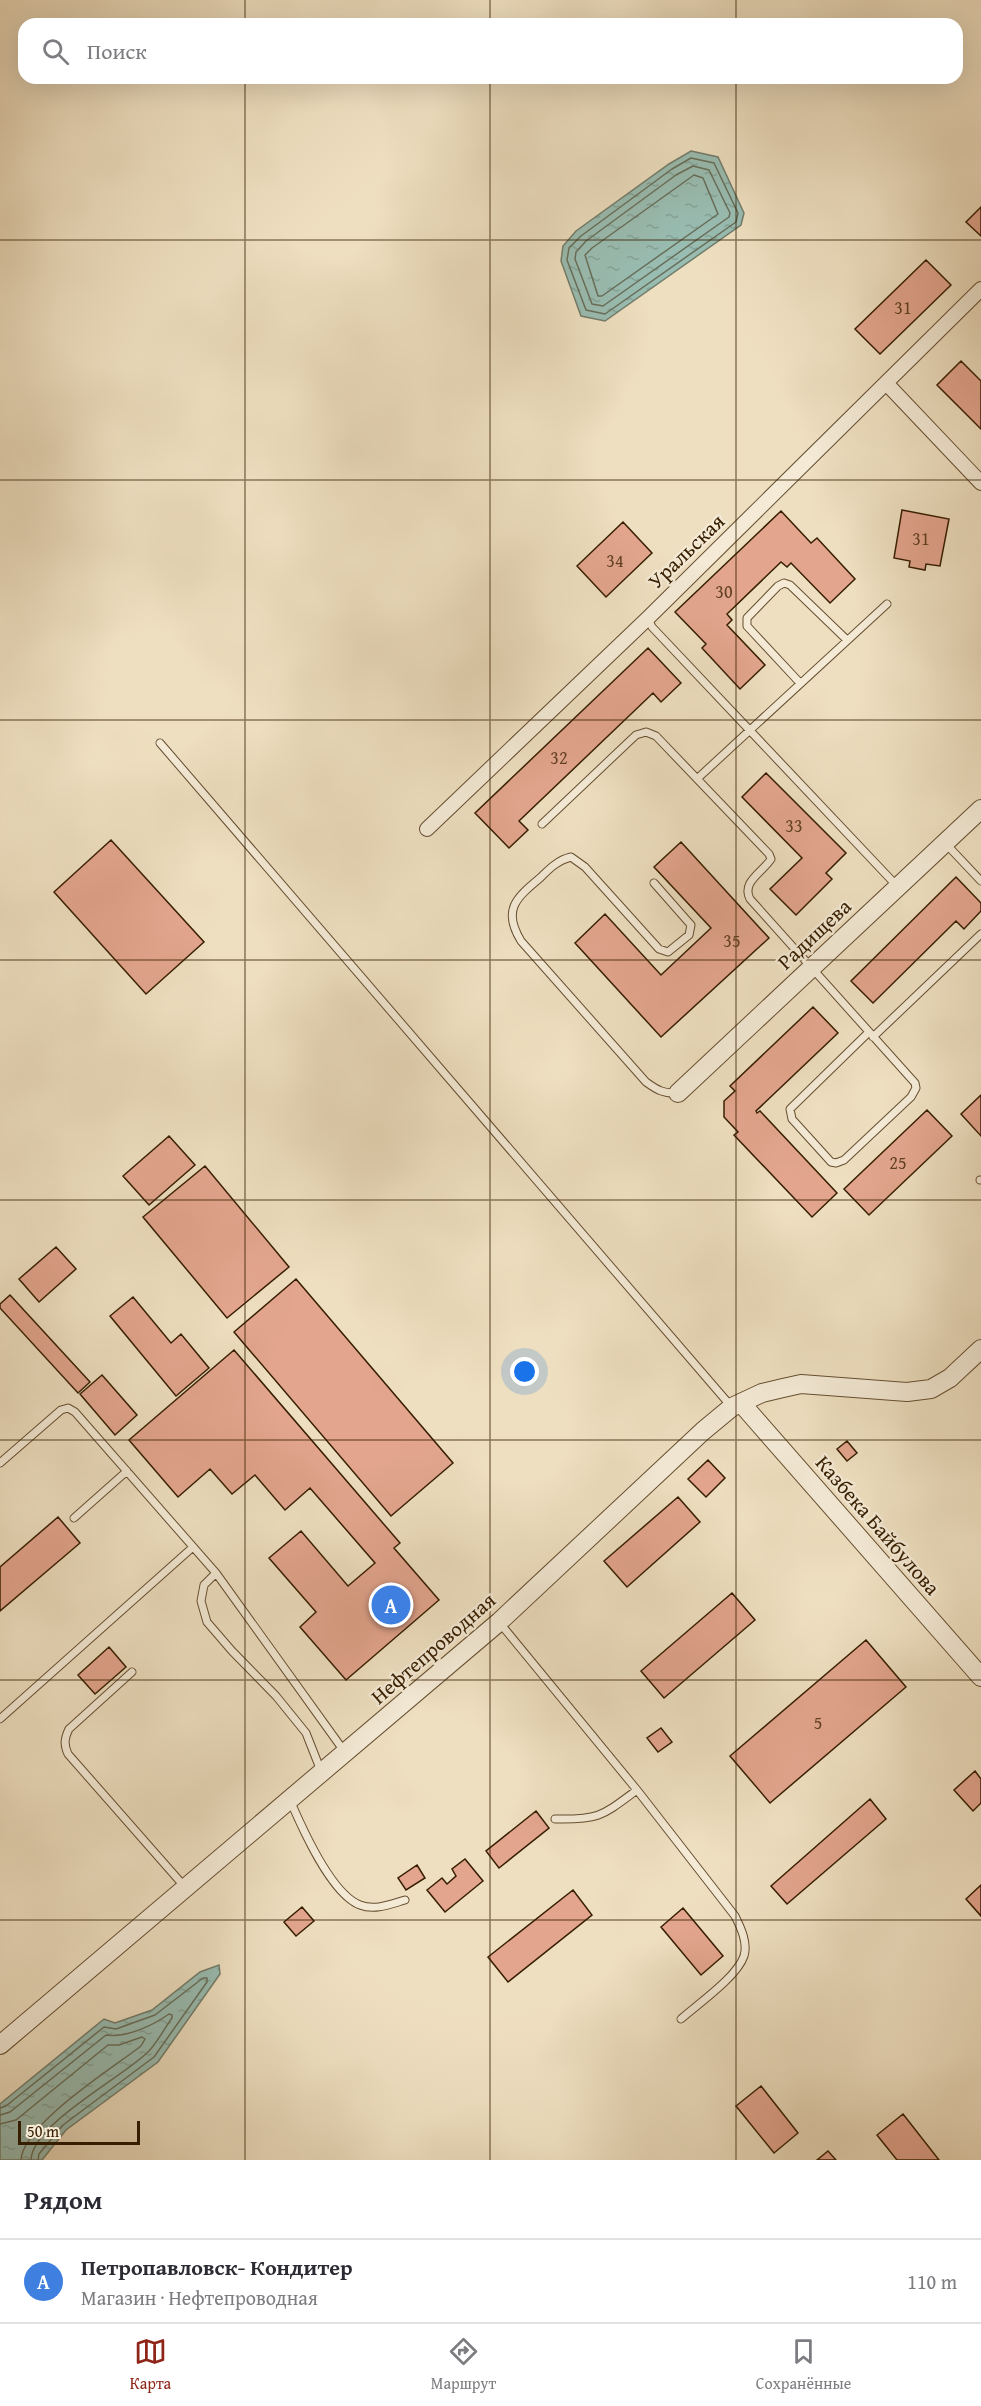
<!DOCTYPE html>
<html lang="ru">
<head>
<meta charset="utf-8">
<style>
  body { margin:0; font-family:"Gentium Book Plus",serif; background:#f7f7f7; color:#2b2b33 }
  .scale { position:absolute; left:18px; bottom:15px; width:122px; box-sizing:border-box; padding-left:6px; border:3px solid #371e00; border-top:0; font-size:16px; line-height:21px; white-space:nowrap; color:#371e00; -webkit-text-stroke:4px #f4ead6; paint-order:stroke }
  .you { position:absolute; left:525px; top:1372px; width:21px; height:21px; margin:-15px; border:4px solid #fff; border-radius:50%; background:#1a73e8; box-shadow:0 0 0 9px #1a73e833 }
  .badge { display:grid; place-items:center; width:39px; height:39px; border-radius:50%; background:#8f2418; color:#fff; font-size:20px; font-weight:700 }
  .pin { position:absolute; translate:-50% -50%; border:3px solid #fff; box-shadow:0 2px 6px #0006 }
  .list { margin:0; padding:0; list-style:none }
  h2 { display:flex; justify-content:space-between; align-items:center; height:78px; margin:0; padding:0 24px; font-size:26px }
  h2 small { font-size:20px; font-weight:400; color:#7c7c81 }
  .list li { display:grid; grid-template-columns:39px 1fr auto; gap:18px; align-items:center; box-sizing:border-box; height:84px; padding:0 24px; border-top:2px solid #e1e1e2 }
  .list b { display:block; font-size:22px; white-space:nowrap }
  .list p { margin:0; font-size:20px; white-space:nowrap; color:#7c7c81 }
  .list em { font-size:20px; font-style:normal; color:#7c7c81 }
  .icon { flex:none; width:33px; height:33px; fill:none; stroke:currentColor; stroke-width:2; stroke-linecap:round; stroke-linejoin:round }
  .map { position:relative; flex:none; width:981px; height:2160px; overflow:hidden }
  .search { position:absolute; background:#fff; box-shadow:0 6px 24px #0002; left:18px; right:18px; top:18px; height:66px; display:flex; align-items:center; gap:15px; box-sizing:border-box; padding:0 21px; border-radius:18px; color:#7c7c81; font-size:22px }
  .sheet { height:162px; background:#fff }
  nav { display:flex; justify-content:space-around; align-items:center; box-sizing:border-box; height:84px; border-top:2px solid #e1e1e2; background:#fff; font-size:16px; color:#7c7c81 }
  nav a { display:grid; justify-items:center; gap:3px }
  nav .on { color:#8f2418 }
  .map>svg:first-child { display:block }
  .water { fill:url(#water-ripples); stroke:#727d6b; stroke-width:1.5 }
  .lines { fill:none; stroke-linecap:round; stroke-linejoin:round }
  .shore { stroke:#686e59; stroke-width:1.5 }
  .building { fill:#e3a58e; stroke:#371e00; stroke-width:1.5 }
  .service-casing { stroke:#654e30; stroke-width:9 }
  .minor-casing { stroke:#654e30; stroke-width:16 }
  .tertiary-casing { stroke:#654e30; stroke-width:20 }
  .service { stroke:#f4ead6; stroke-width:7 }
  .minor { stroke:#f4ead6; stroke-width:14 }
  .tertiary { stroke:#f4ead6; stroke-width:18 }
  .grid { fill:none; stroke:#371e00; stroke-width:1.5; stroke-opacity:0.55 }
  .labels { text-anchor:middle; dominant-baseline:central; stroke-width:4.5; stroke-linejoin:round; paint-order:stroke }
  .number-label { font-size:18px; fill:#624024 }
  .street-label { font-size:21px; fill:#371e00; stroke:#f4ead6 }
</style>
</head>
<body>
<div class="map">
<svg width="981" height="2160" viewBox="0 0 981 2160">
  <defs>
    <pattern id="water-ripples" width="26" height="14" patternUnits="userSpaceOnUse" patternTransform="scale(1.5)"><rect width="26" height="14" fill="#99bdb2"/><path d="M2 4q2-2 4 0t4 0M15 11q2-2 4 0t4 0" fill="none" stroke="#84a297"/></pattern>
  </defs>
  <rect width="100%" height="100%" fill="#eedfc0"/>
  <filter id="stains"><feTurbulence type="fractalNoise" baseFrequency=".00333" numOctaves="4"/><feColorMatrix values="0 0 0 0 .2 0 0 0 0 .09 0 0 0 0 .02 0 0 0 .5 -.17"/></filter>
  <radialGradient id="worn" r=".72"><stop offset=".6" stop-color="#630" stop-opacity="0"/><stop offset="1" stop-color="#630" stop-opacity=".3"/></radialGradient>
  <path class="water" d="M 691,151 L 718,157 L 744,213 L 741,225 L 605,321 L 581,316 L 561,261 L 563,246 L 576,231 L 669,164 Z
    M 219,1965 L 220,1974 L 158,2062 L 66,2130 L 42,2160 L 0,2160 L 0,2104 L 104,2019 L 115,2023 L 152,2010 L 200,1972 Z"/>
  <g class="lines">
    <path class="shore" d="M 691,158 L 714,163 L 738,213 L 736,222 L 605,314 L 586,310 L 567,260 L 569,248 L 581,236 L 672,169 Z
      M 693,166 L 709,170 L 730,213 L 729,217 L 603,306 L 592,304 L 575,259 L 576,252 L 586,241 L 676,175 Z
      M 694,175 L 703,178 L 718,214 L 602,296 L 598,296 L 585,255 L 592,248 Z
      M 0,2108 L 6,2106 L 104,2027 L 116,2029 L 155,2015 L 203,1978 L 207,1978 L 207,1982 L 154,2057 L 63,2125 L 39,2154 L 38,2160
      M 0,2115 L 10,2112 L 106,2035 C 126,2038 152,2026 169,2014 L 172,2015 L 172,2018 C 164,2029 157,2043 148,2052 C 123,2077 32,2124 31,2160
      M 0,2124 L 16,2120 L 108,2045 L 119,2045 L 142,2037 L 145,2039 L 141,2046 C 113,2068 23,2124 21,2160"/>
  </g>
  <path class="building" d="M 981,207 L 981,236 L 966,222 Z
    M 926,260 L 951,285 L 880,354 L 855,329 Z
    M 961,361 L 981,381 L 981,429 L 937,385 Z
    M 902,510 L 949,519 L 940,566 L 926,564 L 925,570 L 909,567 L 910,561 L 894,558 Z
    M 781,511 L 811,543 L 817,538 L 855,579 L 830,603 L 791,563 L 787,567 L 781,562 L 727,614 L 732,620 L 727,625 L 765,665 L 740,689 L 702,648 L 706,644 L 675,612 Z
    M 623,522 L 652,553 L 606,597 L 577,566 Z
    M 648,648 L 681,683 L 661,702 L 653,693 L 519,821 L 528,830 L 509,848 L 475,813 Z
    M 766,773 L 846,853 L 826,873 L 832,879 L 796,915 L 770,889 L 802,858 L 742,797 Z
    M 111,840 L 204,942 L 146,994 L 54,892 Z
    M 681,842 L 769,938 L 661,1037 L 575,943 L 605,914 L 661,975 L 711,928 L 654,867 Z
    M 956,877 L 981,903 L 981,911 L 964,929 L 956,921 L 873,1003 L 851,981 Z
    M 813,1007 L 838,1033 L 756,1111 L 757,1113 L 760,1111 L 837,1193 L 812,1217 L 734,1135 L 738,1132 L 724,1117 L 724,1101 L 735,1091 L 730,1086 Z
    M 981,1095 L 981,1136 L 961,1114 Z
    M 927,1110 L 952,1136 L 869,1215 L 844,1189 Z
    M 169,1136 L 195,1165 L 149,1205 L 123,1176 Z
    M 205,1166 L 289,1267 L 227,1318 L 143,1217 Z
    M 56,1247 L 76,1269 L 39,1302 L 19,1279 Z
    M 296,1279 L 453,1463 L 391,1516 L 234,1332 Z
    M 10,1295 L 90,1382 L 78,1393 L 0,1308 L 0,1304 Z
    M 133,1297 L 171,1343 L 181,1334 L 209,1368 L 176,1396 L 110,1316 Z
    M 234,1350 L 400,1543 L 394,1548 L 439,1600 L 346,1680 L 300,1627 L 316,1612 L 269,1558 L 301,1531 L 348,1586 L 375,1563 L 310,1488 L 285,1510 L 255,1475 L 232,1494 L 210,1469 L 178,1497 L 129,1440 Z
    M 102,1375 L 137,1415 L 115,1435 L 80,1394 Z
    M 847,1441 L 857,1453 L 847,1461 L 837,1449 Z
    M 708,1460 L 725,1478 L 706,1497 L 688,1479 Z
    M 678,1497 L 700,1522 L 627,1587 L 604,1561 Z
    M 58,1517 L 80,1543 L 0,1611 L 0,1567 Z
    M 732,1593 L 755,1620 L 664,1698 L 641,1671 Z
    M 866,1640 L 906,1687 L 770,1803 L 730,1756 Z
    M 109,1647 L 126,1667 L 95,1694 L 78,1675 Z
    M 661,1728 L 672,1742 L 658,1752 L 647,1738 Z
    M 975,1771 L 981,1779 L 981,1803 L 973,1811 L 954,1790 Z
    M 870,1799 L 886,1819 L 787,1904 L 771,1886 Z
    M 536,1811 L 549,1828 L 499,1868 L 486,1851 Z
    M 465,1859 L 483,1881 L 445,1912 L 427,1890 L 442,1878 L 447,1884 L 456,1876 L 452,1869 Z
    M 417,1865 L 425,1878 L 406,1890 L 398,1878 Z
    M 981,1885 L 981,1916 L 966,1899 Z
    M 573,1890 L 592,1915 L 508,1982 L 488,1957 Z
    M 302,1907 L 314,1921 L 296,1936 L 284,1922 Z
    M 683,1908 L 723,1956 L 701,1975 L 661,1927 Z
    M 761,2086 L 798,2133 L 774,2153 L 736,2106 Z
    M 903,2114 L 939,2160 L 897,2160 L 877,2135 Z
    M 828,2151 L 836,2160 L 817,2160 Z"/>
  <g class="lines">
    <g class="service-casing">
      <path id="service" d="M 648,619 L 652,627 L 897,886
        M 800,683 L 747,626 L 747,618 L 778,586 L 784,583 L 790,585 L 847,640
        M 160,743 L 730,1405
        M 698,778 L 887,604
        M 542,824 L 636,735 L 646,732 L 656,736 L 769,854 L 771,859 C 763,872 741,882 750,899 L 915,1083 L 916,1088 L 911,1097 L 844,1160 L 836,1163 L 831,1162 L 792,1119 L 790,1109 L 869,1032
        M 947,845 L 981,881
        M 654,883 L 691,925 L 689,935 L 668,952 L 659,949 L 585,867 L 571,857 C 558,860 549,869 540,878 C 516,898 502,910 521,941 L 646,1082 C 657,1090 664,1094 678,1093
        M 873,1037 L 981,934
        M 980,1180 L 981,1180
        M 0,1463 L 61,1410 L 68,1408 L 75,1412 L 216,1573 L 344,1751
        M 74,1518 L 127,1471
        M 216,1573 L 204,1585 L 201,1601 L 207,1622 L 232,1651 L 276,1696 L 306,1733 L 321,1771
        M 499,1622 L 637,1790 L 735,1916 C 741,1928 748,1943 744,1956 C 737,1977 698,2004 681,2019
        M 132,1672 L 69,1729 C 64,1739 64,1745 68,1754 L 184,1886
        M 0,1719 L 193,1547
        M 290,1800 C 302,1828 331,1894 360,1905 C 375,1911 391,1904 405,1900
        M 555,1819 C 599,1820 602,1816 637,1790"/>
    </g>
    <g class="minor-casing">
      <path id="minor" d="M 887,384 L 981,483
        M 427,829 L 648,618 L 981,289"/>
    </g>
    <g class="tertiary-casing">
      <path id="tertiary" d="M 678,1093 L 981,809
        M 741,1403 L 981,1677
        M 0,2045 L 499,1622 L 703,1431 L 732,1407 L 762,1393 L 783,1388 L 801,1384 L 907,1392 L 931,1389 L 950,1378 L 981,1349"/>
    </g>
    <use href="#service" class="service"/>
    <use href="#minor" class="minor"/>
    <use href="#tertiary" class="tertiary"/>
  </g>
  <path class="grid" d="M 245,0 L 245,24M 490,0 L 490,24M 736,0 L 736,24M 245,78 L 245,2160M 490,78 L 490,2160M 736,78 L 736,2160M 0,240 L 981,240M 0,480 L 981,480M 0,720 L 981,720M 0,960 L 981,960M 0,1200 L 981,1200M 0,1440 L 981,1440M 0,1680 L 981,1680M 0,1920 L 981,1920"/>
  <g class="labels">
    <g class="number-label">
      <text x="903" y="307">31</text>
      <text x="921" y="538">31</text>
      <text x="615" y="560">34</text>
      <text x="724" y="591">30</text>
      <text x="559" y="757">32</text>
      <text x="794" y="825">33</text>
      <text x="732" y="940">35</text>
      <text x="898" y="1162">25</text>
      <text x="818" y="1722">5</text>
    </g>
    <g class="street-label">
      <text transform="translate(686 551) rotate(-44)">Уральская</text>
      <text transform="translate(814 934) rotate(-43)">Радищева</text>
      <text transform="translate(878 1525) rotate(49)">Казбека Байбулова</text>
      <text transform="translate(433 1648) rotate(-41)">Нефтепроводная</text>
    </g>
  </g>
  <rect width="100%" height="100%" filter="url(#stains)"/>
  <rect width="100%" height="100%" fill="url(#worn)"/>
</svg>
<div class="scale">50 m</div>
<div class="you"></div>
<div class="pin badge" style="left:391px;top:1605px;background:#3f7fe0">A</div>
<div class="search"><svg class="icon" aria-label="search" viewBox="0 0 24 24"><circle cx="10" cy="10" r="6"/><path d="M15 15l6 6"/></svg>Поиск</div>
</div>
<section class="sheet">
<h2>Рядом<small></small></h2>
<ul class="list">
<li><span class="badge" style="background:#3f7fe0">A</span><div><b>Петропавловск- Кондитер</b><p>Магазин · Нефтепроводная</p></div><em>110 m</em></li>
</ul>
</section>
<nav>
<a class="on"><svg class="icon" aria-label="map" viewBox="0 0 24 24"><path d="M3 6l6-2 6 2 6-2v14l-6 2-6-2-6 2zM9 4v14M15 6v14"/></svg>Карта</a>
<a><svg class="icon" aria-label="directions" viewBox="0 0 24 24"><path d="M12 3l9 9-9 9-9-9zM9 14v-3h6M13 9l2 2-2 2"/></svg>Маршрут</a>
<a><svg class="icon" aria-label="saved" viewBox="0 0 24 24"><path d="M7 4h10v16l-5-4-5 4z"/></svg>Сохранённые</a>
</nav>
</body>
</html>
